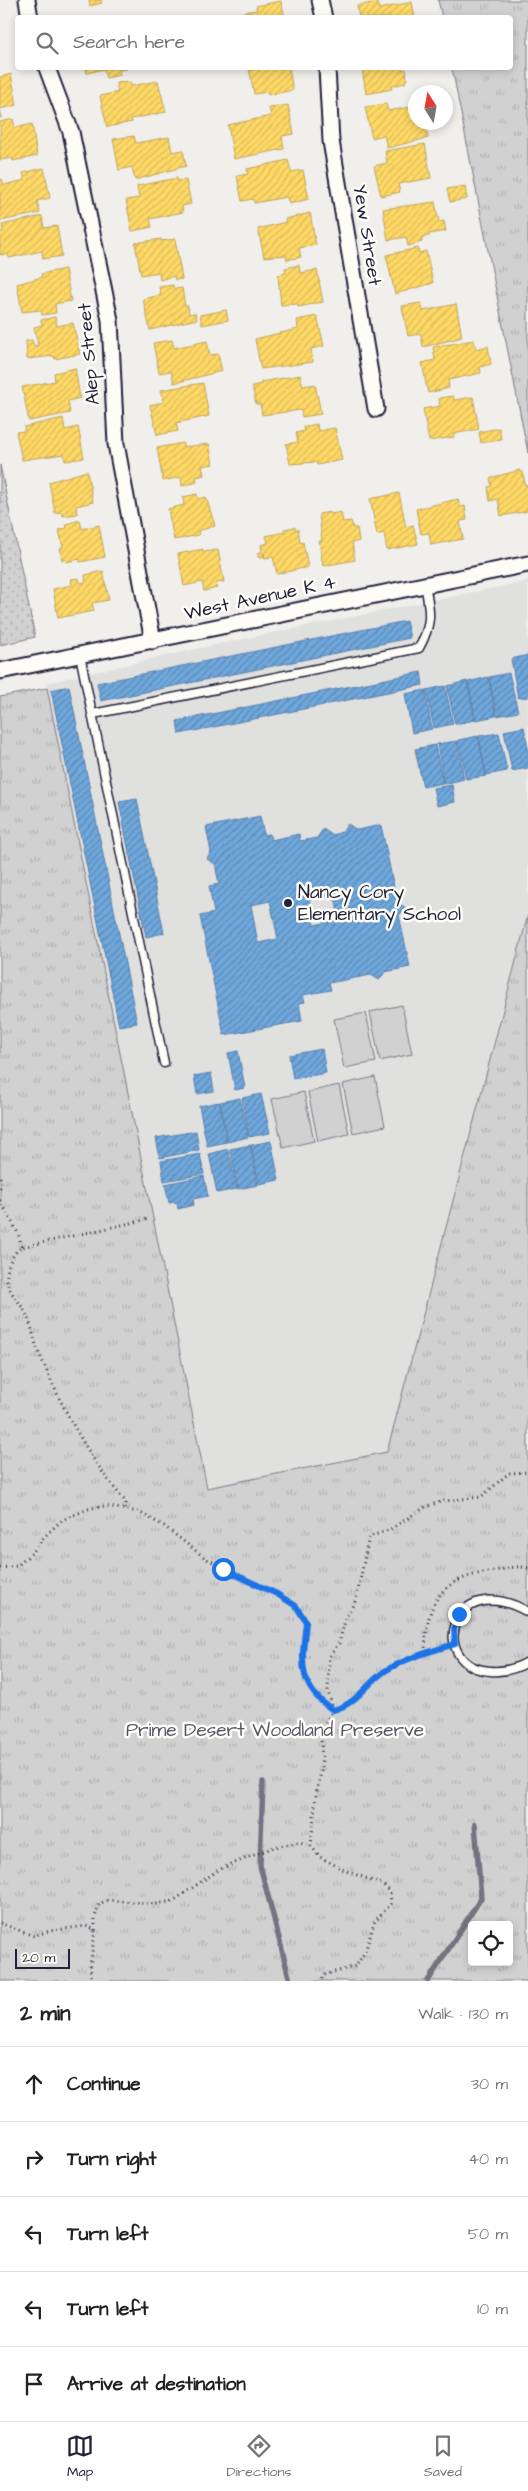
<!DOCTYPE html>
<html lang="en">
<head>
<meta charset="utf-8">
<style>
  body { margin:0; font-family:"Architects Daughter",sans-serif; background:#f6f6f6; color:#202124 }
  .controls { position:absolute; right:15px; bottom:15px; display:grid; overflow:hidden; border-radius:5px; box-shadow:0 2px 8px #0003 }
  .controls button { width:45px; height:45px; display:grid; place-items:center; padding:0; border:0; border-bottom:1px solid #e0e0e0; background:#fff; color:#202124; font:25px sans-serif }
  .compass { position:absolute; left:408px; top:85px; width:45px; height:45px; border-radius:50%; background:#fff; box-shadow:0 2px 8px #0003; rotate:349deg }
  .scale { position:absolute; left:15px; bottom:12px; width:55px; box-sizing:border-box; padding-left:5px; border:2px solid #22223b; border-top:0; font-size:14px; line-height:18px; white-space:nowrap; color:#22223b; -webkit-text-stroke:4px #fdfcf7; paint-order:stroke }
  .stop { position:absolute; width:15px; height:15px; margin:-11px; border:4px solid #1a73e8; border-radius:50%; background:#fff }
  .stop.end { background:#1a73e8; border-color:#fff; box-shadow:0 1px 5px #0008 }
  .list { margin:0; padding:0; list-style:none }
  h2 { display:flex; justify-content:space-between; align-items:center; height:65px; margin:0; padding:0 20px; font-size:21px }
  h2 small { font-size:16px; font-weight:400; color:#757577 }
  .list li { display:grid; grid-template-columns:32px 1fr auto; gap:15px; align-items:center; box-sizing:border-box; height:75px; padding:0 20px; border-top:1px solid #e0e0e0 }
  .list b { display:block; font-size:19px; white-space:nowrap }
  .list em { font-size:16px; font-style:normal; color:#757577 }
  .icon { flex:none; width:28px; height:28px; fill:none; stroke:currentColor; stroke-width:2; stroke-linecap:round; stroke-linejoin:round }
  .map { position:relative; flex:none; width:528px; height:1981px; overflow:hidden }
  .search { position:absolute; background:#fff; box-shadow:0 2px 8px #0003; left:15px; right:15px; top:15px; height:55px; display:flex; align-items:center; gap:12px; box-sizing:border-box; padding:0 18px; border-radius:5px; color:#757577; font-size:19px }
  .sheet { height:440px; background:#fff }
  nav { display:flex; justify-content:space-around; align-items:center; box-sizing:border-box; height:70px; border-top:1px solid #e0e0e0; background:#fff; font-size:14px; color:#757577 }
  nav a { display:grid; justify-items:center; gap:2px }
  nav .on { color:#22223b }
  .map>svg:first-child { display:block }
  .built { fill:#e0e0df }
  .grass { fill:url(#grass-dots); stroke:#7a7a86 }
  .park { fill:url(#park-tufts); stroke:#7a7a86; fill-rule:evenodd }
  .pitch { fill:#d2d1d1; stroke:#7a7a86 }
  .homes { fill:url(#homes-hatch); stroke:#bda259 }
  .schools { fill:url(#schools-hatch); stroke:#5880ac; fill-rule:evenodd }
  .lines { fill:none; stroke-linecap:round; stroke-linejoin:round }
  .stream { stroke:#737381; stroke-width:5.5 }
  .service-casing { stroke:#22223b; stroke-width:11 }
  .minor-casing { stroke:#22223b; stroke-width:19 }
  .path { stroke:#22223b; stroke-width:3; stroke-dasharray:1 4; stroke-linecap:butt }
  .service { stroke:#fdfcf7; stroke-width:8 }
  .minor { stroke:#fdfcf7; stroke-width:15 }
  .route { stroke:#1a73e8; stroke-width:6 }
  .poi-dot { fill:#22223b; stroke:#fdfcf7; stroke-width:2 }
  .labels { text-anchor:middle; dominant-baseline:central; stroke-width:5; stroke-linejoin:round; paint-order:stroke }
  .street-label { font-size:19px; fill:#22223b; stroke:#fdfcf7 }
  .poi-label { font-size:19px; fill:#22223b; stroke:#fdfcf7; text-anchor:start }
  .park-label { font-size:19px; fill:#575768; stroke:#fdfcf7 }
</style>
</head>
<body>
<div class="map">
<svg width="528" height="1981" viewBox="0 0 528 1981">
  <defs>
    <pattern id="grass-dots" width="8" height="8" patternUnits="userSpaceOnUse" patternTransform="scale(1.25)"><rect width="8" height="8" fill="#d2d1d1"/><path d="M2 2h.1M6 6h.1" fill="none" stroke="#b4b3b4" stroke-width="1.8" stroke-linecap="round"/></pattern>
    <pattern id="park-tufts" width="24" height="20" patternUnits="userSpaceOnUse" patternTransform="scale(1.25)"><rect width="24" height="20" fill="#d2d1d1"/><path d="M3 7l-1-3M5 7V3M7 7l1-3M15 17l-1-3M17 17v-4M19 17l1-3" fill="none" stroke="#b4b3b4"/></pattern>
    <pattern id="homes-hatch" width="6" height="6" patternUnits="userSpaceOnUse" patternTransform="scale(1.25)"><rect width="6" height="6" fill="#ffd966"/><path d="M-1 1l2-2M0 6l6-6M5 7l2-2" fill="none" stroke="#daba59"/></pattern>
    <pattern id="schools-hatch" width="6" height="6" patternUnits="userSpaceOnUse" patternTransform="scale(1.25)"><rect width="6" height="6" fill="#6fa8dc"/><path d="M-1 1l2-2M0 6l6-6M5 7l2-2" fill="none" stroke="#5b88b4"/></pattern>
  </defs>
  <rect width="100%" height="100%" fill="#f0efec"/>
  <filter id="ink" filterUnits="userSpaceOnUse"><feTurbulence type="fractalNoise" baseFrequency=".02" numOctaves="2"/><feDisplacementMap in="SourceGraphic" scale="10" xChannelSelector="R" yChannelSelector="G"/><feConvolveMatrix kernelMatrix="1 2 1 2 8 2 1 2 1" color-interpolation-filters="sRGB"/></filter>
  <g filter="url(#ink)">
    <path class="built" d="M 528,581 L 528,915 L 387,1452 L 207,1488 L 46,683 L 209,646 Z"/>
    <path class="grass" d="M 0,465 L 35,637 L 0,645 Z"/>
    <path class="park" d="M 438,0 L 528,0 L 528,453 L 452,68 L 510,68 L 510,18 L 442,17 Z
      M 47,688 L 207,1488 L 387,1452 L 528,915 L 528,1981 L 0,1981 L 0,697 ZM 472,1925 L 509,1925 L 509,1962 L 472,1962 Z"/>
    <path class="pitch" d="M 402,1005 L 412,1054 L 380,1061 L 370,1012 Z
      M 366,1013 L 376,1062 L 344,1068 L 334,1019 Z
      M 375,1077 L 385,1126 L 353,1133 L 343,1084 Z
      M 339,1085 L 349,1134 L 318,1141 L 308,1092 Z
      M 304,1092 L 314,1141 L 283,1148 L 272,1099 Z"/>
    <path class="homes" d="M 89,0 L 101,0 L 102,3 L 90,6 Z
      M 281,1 L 285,18 L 241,18 L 243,12 L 257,10 L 256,6 Z
      M 377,2 L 379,9 L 412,2 L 415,18 L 359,18 L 357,6 Z
      M 86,68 L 126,68 L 127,69 L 119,70 L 120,75 L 106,78 L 104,69 L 87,73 Z
      M 249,68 L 289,68 L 293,90 L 268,95 L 267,92 L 254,94 Z
      M 362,68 L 402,68 L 402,70 L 406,69 L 407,80 L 405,80 L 405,83 L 391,86 L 392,89 L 366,94 Z
      M 11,74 L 17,105 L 0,109 L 2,117 L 0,118 L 0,77 Z
      M 158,81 L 166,112 L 131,119 L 132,122 L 107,127 L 100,96 L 118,92 L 116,83 L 130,82 L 131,86 Z
      M 386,104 L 388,111 L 416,106 L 416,122 L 425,122 L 428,138 L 387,148 L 384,135 L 372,138 L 365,107 Z
      M 288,105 L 294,134 L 282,136 L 284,149 L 234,159 L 228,125 L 271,116 L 269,108 Z
      M 13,119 L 15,128 L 32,124 L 37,156 L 13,161 L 12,158 L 0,160 L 0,122 Z
      M 134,136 L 136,143 L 169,137 L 172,152 L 183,150 L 186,166 L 135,180 L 132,167 L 119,170 L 113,139 Z
      M 425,144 L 431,178 L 398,184 L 400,192 L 381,196 L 374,166 L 387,163 L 385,151 Z
      M 288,160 L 291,172 L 303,170 L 309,199 L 289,204 L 287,197 L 254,203 L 253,199 L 242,201 L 237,176 L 248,174 L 247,169 Z
      M 44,168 L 50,198 L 37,201 L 40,213 L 0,221 L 0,180 L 2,179 L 4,185 L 25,180 L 23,173 Z
      M 177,178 L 177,181 L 186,180 L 191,204 L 182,206 L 183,212 L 150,219 L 152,227 L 132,231 L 126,200 L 139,198 L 137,186 Z
      M 465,186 L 467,199 L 450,202 L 447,189 Z
      M 435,202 L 439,222 L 444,221 L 446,231 L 429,234 L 429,236 L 421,238 L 422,242 L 408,246 L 406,237 L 388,240 L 383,209 Z
      M 310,213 L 316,245 L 299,248 L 301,257 L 287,260 L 286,255 L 264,257 L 258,229 L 286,222 L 285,219 Z
      M 42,216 L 44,228 L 57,226 L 62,256 L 43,259 L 42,251 L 9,258 L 8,254 L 0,255 L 0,232 L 3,232 L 2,225 Z
      M 161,239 L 161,241 L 175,239 L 182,279 L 175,280 L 174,276 L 160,280 L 159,272 L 141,275 L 135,243 Z
      M 418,248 L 419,253 L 426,251 L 433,283 L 395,294 L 386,255 Z
      M 299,265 L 300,273 L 317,270 L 323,302 L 298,307 L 298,304 L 281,305 L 278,275 L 286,273 L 285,268 Z
      M 65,269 L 71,301 L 55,304 L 56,313 L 42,315 L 41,310 L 22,312 L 17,284 L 42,277 L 41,274 Z
      M 173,285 L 174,289 L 182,288 L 185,306 L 188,306 L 189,314 L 195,313 L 197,319 L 150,330 L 143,299 L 161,295 L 159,287 Z
      M 421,303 L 423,311 L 456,304 L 462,337 L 423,347 L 421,334 L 408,336 L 402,306 Z
      M 226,310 L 228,320 L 202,325 L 200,315 Z
      M 317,316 L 324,346 L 311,349 L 313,362 L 261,369 L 255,339 L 298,329 L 297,320 Z
      M 55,317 L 57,326 L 73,323 L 80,354 L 55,359 L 54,356 L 27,359 L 26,341 L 32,340 L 34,346 L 38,345 L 34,327 L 42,325 L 41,320 Z
      M 172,340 L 174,348 L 207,341 L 210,355 L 218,354 L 222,371 L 174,383 L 171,371 L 159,373 L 153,343 Z
      M 474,340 L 476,349 L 488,346 L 491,364 L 480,367 L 481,373 L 448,380 L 449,388 L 428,393 L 422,363 L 435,360 L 433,347 Z
      M 75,368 L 80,398 L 68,401 L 70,413 L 29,421 L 22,387 L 55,381 L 54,373 Z
      M 300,375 L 303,386 L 315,384 L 321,414 L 302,417 L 301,410 L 262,415 L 260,404 L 256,404 L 252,386 L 261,384 L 261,382 Z
      M 203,383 L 209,416 L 176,423 L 178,431 L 157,435 L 150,405 L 164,402 L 161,390 Z
      M 453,396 L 454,400 L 473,397 L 479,429 L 453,434 L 454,437 L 429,441 L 423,409 L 440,406 L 439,398 Z
      M 63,418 L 65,430 L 78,427 L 84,458 L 65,461 L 64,454 L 22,460 L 16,432 L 25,431 L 24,427 Z
      M 317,424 L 318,431 L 335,428 L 342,460 L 317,465 L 316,462 L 290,464 L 286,444 L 298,442 L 296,433 L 304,431 L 303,427 Z
      M 499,428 L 501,439 L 481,443 L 479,432 Z
      M 183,443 L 183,447 L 209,444 L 213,464 L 202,466 L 204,475 L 196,477 L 197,482 L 182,486 L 181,477 L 163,481 L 157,448 Z
      M 520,470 L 520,472 L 523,472 L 525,485 L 528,485 L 528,511 L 501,516 L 498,499 L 490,501 L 488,487 L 492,486 L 490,478 Z
      M 87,471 L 93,502 L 76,506 L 77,514 L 63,516 L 62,512 L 55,513 L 49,482 Z
      M 399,493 L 406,527 L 413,525 L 418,544 L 387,550 L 384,533 L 377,535 L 370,499 Z
      M 197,494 L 198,499 L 206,497 L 215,526 L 198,531 L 199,535 L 174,540 L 168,509 L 184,505 L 183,497 Z
      M 458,499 L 460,507 L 465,506 L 467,520 L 460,521 L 463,539 L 431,545 L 429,533 L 421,534 L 416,509 Z
      M 330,512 L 331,514 L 341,512 L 343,522 L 351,521 L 353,528 L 357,528 L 359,541 L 352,543 L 355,560 L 323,566 L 319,541 L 322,541 L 319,514 Z
      M 80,520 L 82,529 L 99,525 L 105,557 L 80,562 L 80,559 L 66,562 L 65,559 L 62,560 L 60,548 L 63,548 L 59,530 L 67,528 L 66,524 Z
      M 295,527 L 295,530 L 298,529 L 300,543 L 303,542 L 308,567 L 277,574 L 273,557 L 265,558 L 264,553 L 264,557 L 259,558 L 257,553 L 262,552 L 261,545 L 268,543 L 266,536 L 284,532 L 284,529 Z
      M 203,549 L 203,552 L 218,550 L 224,582 L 216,583 L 217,588 L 204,591 L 202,582 L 184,586 L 178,554 Z
      M 103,571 L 109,600 L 92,603 L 94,611 L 58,618 L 53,589 L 72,585 L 71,579 L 79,578 L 80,583 L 86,582 L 85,575 Z"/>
    <path class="schools" d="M 406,621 L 410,638 L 101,701 L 97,683 Z
      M 528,655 L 528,697 L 518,698 L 511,659 Z
      M 421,672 L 423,685 L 179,734 L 177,721 Z
      M 509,673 L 518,712 L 497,716 L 489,677 Z
      M 488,677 L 496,716 L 476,720 L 468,682 Z
      M 467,681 L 475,720 L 455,724 L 447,686 Z
      M 69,686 L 137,1023 L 119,1026 L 51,690 Z
      M 445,686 L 453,724 L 434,728 L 426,690 Z
      M 425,690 L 432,729 L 412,733 L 405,694 Z
      M 524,727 L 528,747 L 528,768 L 512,771 L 504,731 Z
      M 499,733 L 507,771 L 486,775 L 479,736 Z
      M 478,736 L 486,776 L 466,779 L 458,740 Z
      M 457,741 L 464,779 L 444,784 L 437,744 Z
      M 435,745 L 443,783 L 423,787 L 415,749 Z
      M 452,785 L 455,802 L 437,806 L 433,788 Z
      M 137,799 L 164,933 L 146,937 L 119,802 Z
      M 260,816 L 264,835 L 270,834 L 271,840 L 299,834 L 300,841 L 317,838 L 323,829 L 332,835 L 342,832 L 348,824 L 357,830 L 381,825 L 397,902 L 406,908 L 399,915 L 410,967 L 385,972 L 379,980 L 371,975 L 329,983 L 331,990 L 303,995 L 305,1002 L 299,1003 L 302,1021 L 224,1035 L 200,916 L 214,913 L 209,886 L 219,884 L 215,864 L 207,859 L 211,852 L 206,827 ZM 328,896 L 336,901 L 338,914 L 333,921 L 314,925 L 309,900 ZM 270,901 L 278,939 L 258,943 L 251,905 Z
      M 322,1049 L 326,1073 L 293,1079 L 289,1055 Z
      M 238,1051 L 245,1088 L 235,1090 L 228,1053 Z
      M 211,1073 L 214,1091 L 197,1094 L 194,1076 Z
      M 261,1094 L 270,1133 L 249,1137 L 242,1098 Z
      M 240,1098 L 248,1137 L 228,1142 L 220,1102 Z
      M 219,1102 L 227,1142 L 207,1146 L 199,1106 Z
      M 196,1131 L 199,1150 L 160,1158 L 156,1138 Z
      M 271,1141 L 279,1180 L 259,1184 L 251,1145 Z
      M 250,1145 L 258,1185 L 238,1189 L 230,1149 Z
      M 228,1149 L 237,1189 L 217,1193 L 209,1154 Z
      M 200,1154 L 204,1174 L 164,1181 L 161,1161 Z
      M 204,1176 L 208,1196 L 193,1199 L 194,1205 L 178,1209 L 177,1202 L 169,1203 L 165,1184 Z"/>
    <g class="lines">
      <path class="stream" d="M 263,1782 L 260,1865 L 290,1981
        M 428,1981 L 481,1898 L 475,1824"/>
      <g class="service-casing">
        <path id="service" d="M 80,655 L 164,1063
          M 93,714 L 419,648 C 433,623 430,611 425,584
          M 528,1612 C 449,1567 427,1668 491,1671 C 503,1672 517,1668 528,1662"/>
      </g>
      <g class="minor-casing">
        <path id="minor" d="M 27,0 L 30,18
          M 320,0 L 324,18
          M 47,68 L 71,132 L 110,320 L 116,444 L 153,641
          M 327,68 L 331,141 L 376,409
          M 0,671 L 528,564"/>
      </g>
      <path class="path" d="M 0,1177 L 0,1190
        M 0,1200 L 18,1233 L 22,1247
        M 126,1509 L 126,1502 C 89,1459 62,1408 40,1355 C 34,1343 33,1328 27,1316 C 22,1303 8,1293 7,1280 C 6,1268 12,1253 22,1247 L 149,1219
        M 0,1568 L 17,1566 L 33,1552 L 44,1537 L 62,1520 L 88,1509 L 104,1506 L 139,1512 L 164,1526 L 205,1558 L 277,1594 L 296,1606 L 307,1622 C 302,1660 296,1686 333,1710
        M 425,1653 C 426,1600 441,1578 494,1571 C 507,1569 515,1565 528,1568
        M 333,1710 L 328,1691 L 329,1657 L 339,1643 L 346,1617 L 356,1600 L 369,1537 L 389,1530 L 427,1506 L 444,1501 L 481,1497 L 509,1473 L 528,1472
        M 311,1846 L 316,1796 L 322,1767 L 321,1734 L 325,1723 L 333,1710 C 357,1704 366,1683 386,1671 C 403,1660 424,1653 444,1647
        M 0,1923 L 34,1936 L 49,1931 L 86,1926 L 95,1930 L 90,1968 L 92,1981
        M 95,1930 L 95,1917 L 99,1904 L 108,1900 L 156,1904 L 173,1901 L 220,1869 L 274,1847 L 300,1842 L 311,1846 L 320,1857 L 346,1871 L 382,1884 L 390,1891 L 391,1904 L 375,1921 L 365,1952 L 356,1966 L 324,1975 L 321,1981"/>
      <use href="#service" class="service"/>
      <use href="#minor" class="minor"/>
    </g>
  </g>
  <g class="lines" filter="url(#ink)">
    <path class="route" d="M 223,1569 L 277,1594 L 296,1606 L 306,1622 C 302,1660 296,1686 333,1710 C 357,1704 366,1684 385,1671 C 406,1658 431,1651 455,1644 L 454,1629 L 459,1614"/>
  </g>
  <circle class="poi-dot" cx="288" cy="903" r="5"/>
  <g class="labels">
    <g class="street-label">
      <text transform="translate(367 235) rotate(81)">Yew Street</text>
      <text transform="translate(89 354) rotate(-95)">Alep Street</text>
      <text transform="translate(260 598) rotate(-12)">West Avenue K 4</text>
    </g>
    <g class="poi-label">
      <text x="298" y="892">Nancy Cory<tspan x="298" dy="22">Elementary School</tspan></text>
    </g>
    <g class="park-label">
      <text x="275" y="1730">Prime Desert Woodland Preserve</text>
    </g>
  </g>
</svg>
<div class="controls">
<button><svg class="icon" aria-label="locate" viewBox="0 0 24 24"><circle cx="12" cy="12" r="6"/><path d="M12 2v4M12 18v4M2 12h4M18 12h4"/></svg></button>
</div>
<svg class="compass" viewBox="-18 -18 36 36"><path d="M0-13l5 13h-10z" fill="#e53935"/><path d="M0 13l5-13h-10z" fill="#757577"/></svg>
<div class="scale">20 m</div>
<div class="stop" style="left:223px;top:1569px"></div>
<div class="stop end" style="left:459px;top:1614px"></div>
<div class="search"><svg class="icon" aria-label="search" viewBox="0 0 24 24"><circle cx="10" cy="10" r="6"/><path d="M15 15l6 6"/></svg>Search here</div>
</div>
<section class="sheet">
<h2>2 min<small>Walk · 130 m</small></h2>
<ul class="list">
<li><svg class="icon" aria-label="ahead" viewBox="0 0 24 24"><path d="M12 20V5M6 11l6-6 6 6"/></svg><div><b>Continue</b></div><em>30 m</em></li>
<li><svg class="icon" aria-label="right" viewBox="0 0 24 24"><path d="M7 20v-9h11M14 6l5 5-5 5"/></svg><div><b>Turn right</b></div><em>40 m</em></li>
<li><svg class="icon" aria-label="left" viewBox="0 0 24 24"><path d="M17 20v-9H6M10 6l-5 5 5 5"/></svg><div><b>Turn left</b></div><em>50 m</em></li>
<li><svg class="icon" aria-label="left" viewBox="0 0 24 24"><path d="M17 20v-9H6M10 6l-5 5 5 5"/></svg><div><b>Turn left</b></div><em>10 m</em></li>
<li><svg class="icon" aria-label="arrive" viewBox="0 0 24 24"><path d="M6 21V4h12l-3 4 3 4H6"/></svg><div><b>Arrive at destination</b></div></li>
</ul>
</section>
<nav>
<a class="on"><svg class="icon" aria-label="map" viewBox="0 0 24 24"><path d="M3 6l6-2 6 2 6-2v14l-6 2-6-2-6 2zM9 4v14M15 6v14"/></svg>Map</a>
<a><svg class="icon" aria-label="directions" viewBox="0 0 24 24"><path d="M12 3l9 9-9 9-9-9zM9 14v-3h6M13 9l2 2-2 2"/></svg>Directions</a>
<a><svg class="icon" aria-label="saved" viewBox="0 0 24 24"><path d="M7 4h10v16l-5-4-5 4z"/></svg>Saved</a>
</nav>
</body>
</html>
